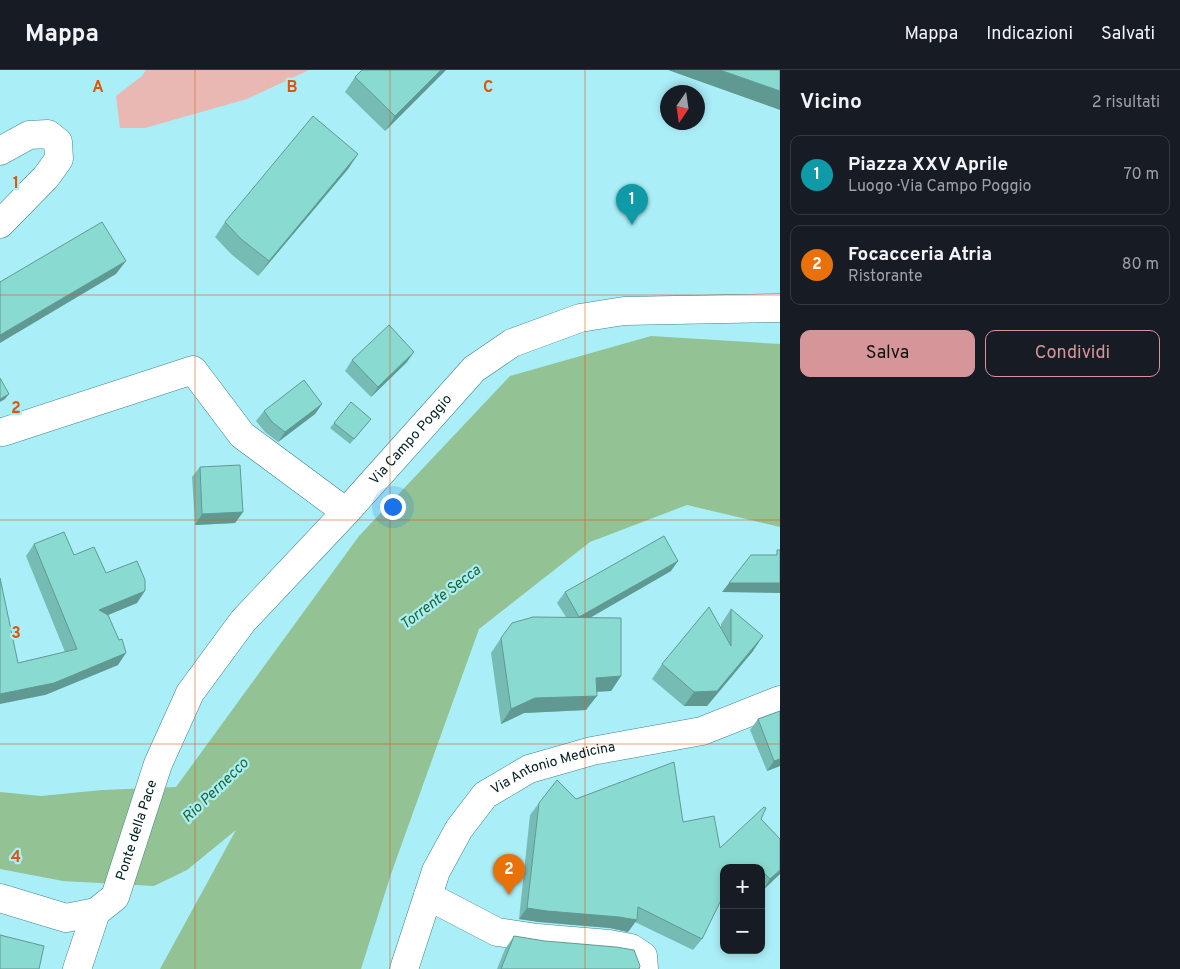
<!DOCTYPE html>
<html lang="it">
<head>
<meta charset="utf-8">
<style>
  body { margin:0; font-family:Overpass,sans-serif; background:#242831; color:#f1f3f6 }
  .controls { position:absolute; right:15px; bottom:15px; display:grid; overflow:hidden; border-radius:10px; box-shadow:0 2px 8px #0003 }
  .controls button { width:45px; height:45px; display:grid; place-items:center; padding:0; border:0; border-bottom:1px solid #363941; background:#171b24; color:#f1f3f6; font:25px sans-serif }
  .compass { position:absolute; left:660px; top:15px; width:45px; height:45px; border-radius:50%; background:#171b24; box-shadow:0 2px 8px #0003; rotate:193deg }
  .you { position:absolute; left:392px; top:436px; width:18px; height:18px; margin:-12px; border:4px solid #fff; border-radius:50%; background:#1a73e8; box-shadow:0 0 0 8px #1a73e833 }
  .badge { display:grid; place-items:center; width:32px; height:32px; border-radius:50%; background:#d69699; color:#fff; font-size:16px; font-weight:700 }
  .pin { position:absolute; translate:-50% -41px; filter:drop-shadow(0 1px 2px #0008) }
  .pin::after { content:''; position:absolute; top:26px; width:18px; height:15px; background:inherit; clip-path:polygon(0 0,100% 0,50% 100%) }
  .list { margin:0; padding:0; list-style:none }
  h2 { display:flex; justify-content:space-between; align-items:center; height:65px; margin:0; padding:0 20px; font-size:21px }
  h2 small { font-size:16px; font-weight:400; color:#9ea1a6 }
  .list li { display:grid; grid-template-columns:32px 1fr auto; gap:15px; align-items:center; box-sizing:border-box; height:80px; margin:0 10px 10px; padding:0 10px; border:1px solid #363941; border-radius:10px }
  .list b { display:block; font-size:19px; white-space:nowrap }
  .list p { margin:0; font-size:16px; white-space:nowrap; color:#9ea1a6 }
  .list em { font-size:16px; font-style:normal; color:#9ea1a6 }
  .actions { display:flex; gap:10px; padding:15px 20px }
  .actions a { flex:1; padding:11px 0; border:1px solid #d69699; border-radius:10px; text-align:center; font-size:18px; color:#d69699 }
  .actions .main { background:#d69699; color:#111 }
  .map { position:relative; flex:none; width:780px; height:899px; overflow:hidden }
  header { display:flex; align-items:center; gap:30px; box-sizing:border-box; height:70px; padding:0 25px; background:#171b24; border-bottom:1px solid #363941 }
  header strong { font-size:24px }
  nav { display:flex; gap:28px; margin-inline-start:auto; font-size:18px }
  main { display:flex }
  aside { flex:1; background:#171b24 }
  .map>svg:first-child { display:block }
  .green { fill:#e9b8b2 }
  .water { fill:#93c294 }
  .lines { fill:none; stroke-linecap:round; stroke-linejoin:round }
  .minor-casing { stroke:#40838b; stroke-width:29 }
  .major-casing { stroke:#40838b; stroke-width:29 }
  .minor { stroke:#fff; stroke-width:28 }
  .major { stroke:#fff; stroke-width:28 }
  .wall { fill:#76bcb4 }
  .shaded-wall { fill:#609992 }
  .building { fill:#89dbd1; stroke:#609992 }
  .grid { fill:none; stroke:#dd560d; stroke-width:1; stroke-opacity:0.55 }
  .labels { text-anchor:middle; dominant-baseline:central; stroke-width:4.5; stroke-linejoin:round; paint-order:stroke }
  .street-label { font-size:14px; fill:#031f22; stroke:#aaeef7 }
  .water-label { font-size:15px; font-style:italic; fill:#22652b; stroke:#aaeef7 }
  .grid-label { font-size:16px; text-anchor:middle; font-weight:bold; fill:#dd560d; stroke:#aaeef7; stroke-width:4.5; stroke-linejoin:round; paint-order:stroke }
</style>
</head>
<body>
<header>
<strong>Mappa</strong>
<nav><a>Mappa</a><a>Indicazioni</a><a>Salvati</a></nav>
</header>
<main>
<div class="map">
<svg width="780" height="899" viewBox="0 0 780 899">
  <rect width="100%" height="100%" fill="#aaeef7"/>
  <path class="green" d="M 146,0 L 309,0 L 247,29 L 145,58 L 120,58 L 116,26 L 142,6 Z"/>
  <path class="water" d="M 651,266 L 780,274 L 780,457 L 687,435 L 590,472 L 479,559 L 391,804 L 361,899 L 160,899 L 236,760 L 187,800 L 154,816 L 63,811 L 0,799 L 0,722 L 41,726 L 102,720 L 176,717 L 359,466 L 510,306 Z"/>
  <g class="lines">
    <g class="minor-casing">
      <g id="minor">
        <path d="M 0,81 L 29,65 L 48,64 L 58,72 L 59,89 L 46,107 L 0,154"/>
        <path d="M 0,362 L 3,362 L 193,300 L 242,365 L 346,442"/>
        <path d="M 428,826 L 497,862 L 537,868 L 609,874 L 631,878 L 643,886 L 644,899"/>
        <path id="s1" d="M 0,828 L 66,848 L 96,842 L 115,827 L 158,694 L 190,623 L 243,551 L 346,442 L 474,299 L 512,273 L 580,248 L 624,241 L 780,238"/>
        <path d="M 77,899 L 96,842"/>
      </g>
    </g>
    <g class="major-casing">
      <g id="major">
        <path id="s2" d="M 404,899 L 436,801 L 459,759 L 485,725 L 529,699 L 592,681 L 702,661 L 780,630"/>
      </g>
    </g>
    <use href="#minor" class="minor"/>
    <use href="#major" class="major"/>
  </g>
  <path class="wall" d="M 446,0 L 385,61 L 345,22 L 355,7 Z
    M 358,84 L 348,99 L 258,206 L 231,184 L 215,167 L 225,152 Z
    M 352,290 L 407,292 L 371,327 L 345,301 Z
    M 322,334 L 315,344 L 278,372 L 265,362 L 256,351 L 264,341 Z
    M 371,349 L 350,374 L 330,358 L 334,353 Z
    M 200,397 L 243,442 L 235,453 L 195,455 L 192,407 Z
    M 34,474 L 74,485 L 106,503 L 137,533 L 108,545 L 118,595 L 45,625 L 18,593 L 65,582 L 26,486 Z
    M 671,501 L 590,548 L 621,606 L 611,621 L 597,622 L 586,640 L 524,643 L 501,654 L 491,583 L 501,568 L 566,547 L 557,533 L 565,522 Z
    M 731,539 L 753,581 L 707,636 L 684,636 L 652,609 L 662,594 L 721,558 L 721,554 Z
    M 780,641 L 780,696 L 767,701 L 750,660 L 758,649 Z
    M 576,729 L 683,752 L 720,778 L 761,749 L 780,769 L 780,804 L 762,821 L 761,798 L 724,798 L 702,869 L 693,880 L 635,852 L 628,862 L 610,858 L 539,852 L 519,849 L 530,745 L 539,733 Z
    M 514,866 L 639,899 L 497,899 L 505,879 Z"/>
  <path class="shaded-wall" d="M 441,0 L 446,0 L 385,61 L 395,46 Z
    M 668,0 L 720,0 L 780,21 L 780,40 Z
    M 358,84 L 348,99 L 258,206 L 269,191 Z
    M 126,191 L 116,204 L 0,273 L 0,265 Z
    M 414,282 L 407,292 L 371,327 L 378,317 Z
    M 9,324 L 5,329 L 0,332 L 0,329 Z
    M 322,334 L 315,344 L 278,372 L 285,362 Z
    M 243,442 L 235,453 L 195,455 L 202,444 Z
    M 678,491 L 671,501 L 572,558 L 579,547 Z
    M 729,513 L 780,513 L 780,523 L 722,522 Z
    M 145,521 L 137,533 L 91,552 L 99,540 Z
    M 763,566 L 753,581 L 707,636 L 684,636 L 694,622 Z
    M 126,583 L 118,595 L 45,625 L 0,634 L 0,624 Z
    M 621,606 L 611,621 L 586,622 L 596,608 Z
    M 597,626 L 586,640 L 524,643 L 501,654 L 511,639 L 535,628 Z
    M 780,689 L 780,696 L 767,701 L 774,691 Z
    M 780,800 L 780,804 L 762,821 L 770,809 Z
    M 527,838 L 619,847 L 637,850 L 628,862 L 610,858 L 539,852 L 519,849 Z"/>
  <path class="building" d="M 362,0 L 441,0 L 395,46 L 355,7 Z
    M 720,0 L 780,0 L 780,21 Z
    M 313,46 L 358,84 L 269,191 L 241,169 L 225,152 Z
    M 102,152 L 126,191 L 0,265 L 0,212 Z
    M 389,255 L 414,282 L 378,317 L 352,290 Z
    M 0,308 L 9,324 L 0,329 Z
    M 304,310 L 322,334 L 285,362 L 272,352 L 264,341 Z
    M 351,332 L 371,349 L 354,369 L 334,353 Z
    M 240,395 L 243,442 L 202,444 L 200,397 Z
    M 64,462 L 74,485 L 94,477 L 106,503 L 137,491 L 145,510 L 145,521 L 99,540 L 108,545 L 119,570 L 122,569 L 126,583 L 54,613 L 0,624 L 0,508 L 18,593 L 77,579 L 34,474 Z
    M 664,466 L 678,491 L 579,547 L 565,522 Z
    M 777,480 L 780,480 L 780,513 L 729,513 L 751,485 L 777,485 Z
    M 709,537 L 731,576 L 731,539 L 763,566 L 717,621 L 694,622 L 662,594 Z
    M 533,547 L 621,548 L 621,606 L 596,608 L 597,626 L 535,628 L 511,639 L 501,568 L 512,553 Z
    M 780,641 L 780,689 L 774,691 L 758,649 Z
    M 674,692 L 683,752 L 714,746 L 720,778 L 764,737 L 766,738 L 761,749 L 780,769 L 780,800 L 770,809 L 765,804 L 761,807 L 761,798 L 724,798 L 724,824 L 702,869 L 638,837 L 637,850 L 619,847 L 547,841 L 527,838 L 539,733 L 557,710 L 576,729 Z
    M 0,865 L 44,876 L 39,899 L 0,899 Z
    M 514,866 L 545,871 L 616,877 L 634,880 L 640,896 L 639,899 L 501,899 Z"/>
  <path class="grid" d="M 195,0 L 195,899M 390,0 L 390,899M 585,0 L 585,899M 0,225 L 780,225M 0,450 L 780,450M 0,674 L 780,674"/>
  <g class="labels">
    <g class="street-label">
      <text stroke="none"><textPath href="#s1" startOffset="678">Via Campo Poggio</textPath></text>
      <text stroke="none"><textPath href="#s2" startOffset="268">Via Antonio Medicina</textPath></text>
      <text stroke="none"><textPath href="#s1" startOffset="194">Ponte della Pace</textPath></text>
    </g>
    <g class="water-label">
      <text transform="translate(441 528) rotate(-37)">Torrente Secca</text>
      <text transform="translate(216 721) rotate(-44)">Rio Pernecco</text>
    </g>
  </g>
  <g class="grid-label">
    <text x="98" y="22">A</text>
    <text x="292" y="22">B</text>
    <text x="488" y="22">C</text>
    <text x="16" y="118">1</text>
    <text x="16" y="343">2</text>
    <text x="16" y="568">3</text>
    <text x="16" y="792">4</text>
  </g>
</svg>
<div class="controls">
<button>+</button>
<button>−</button>
</div>
<svg class="compass" viewBox="-18 -18 36 36"><path d="M0-13l5 13h-10z" fill="#e53935"/><path d="M0 13l5-13h-10z" fill="#9ea1a6"/></svg>
<div class="you"></div>
<div class="pin badge" style="left:632px;top:155px;background:#0f9aa8">1</div>
<div class="pin badge" style="left:509px;top:825px;background:#e8710a">2</div>
</div>
<aside>
<h2>Vicino<small>2 risultati</small></h2>
<ul class="list">
<li><span class="badge" style="background:#0f9aa8">1</span><div><b>Piazza XXV Aprile</b><p>Luogo · Via Campo Poggio</p></div><em>70 m</em></li>
<li><span class="badge" style="background:#e8710a">2</span><div><b>Focacceria Atria</b><p>Ristorante</p></div><em>80 m</em></li>
</ul>
<div class="actions"><a class="main">Salva</a><a>Condividi</a></div>
</aside>
</main>
</body>
</html>
